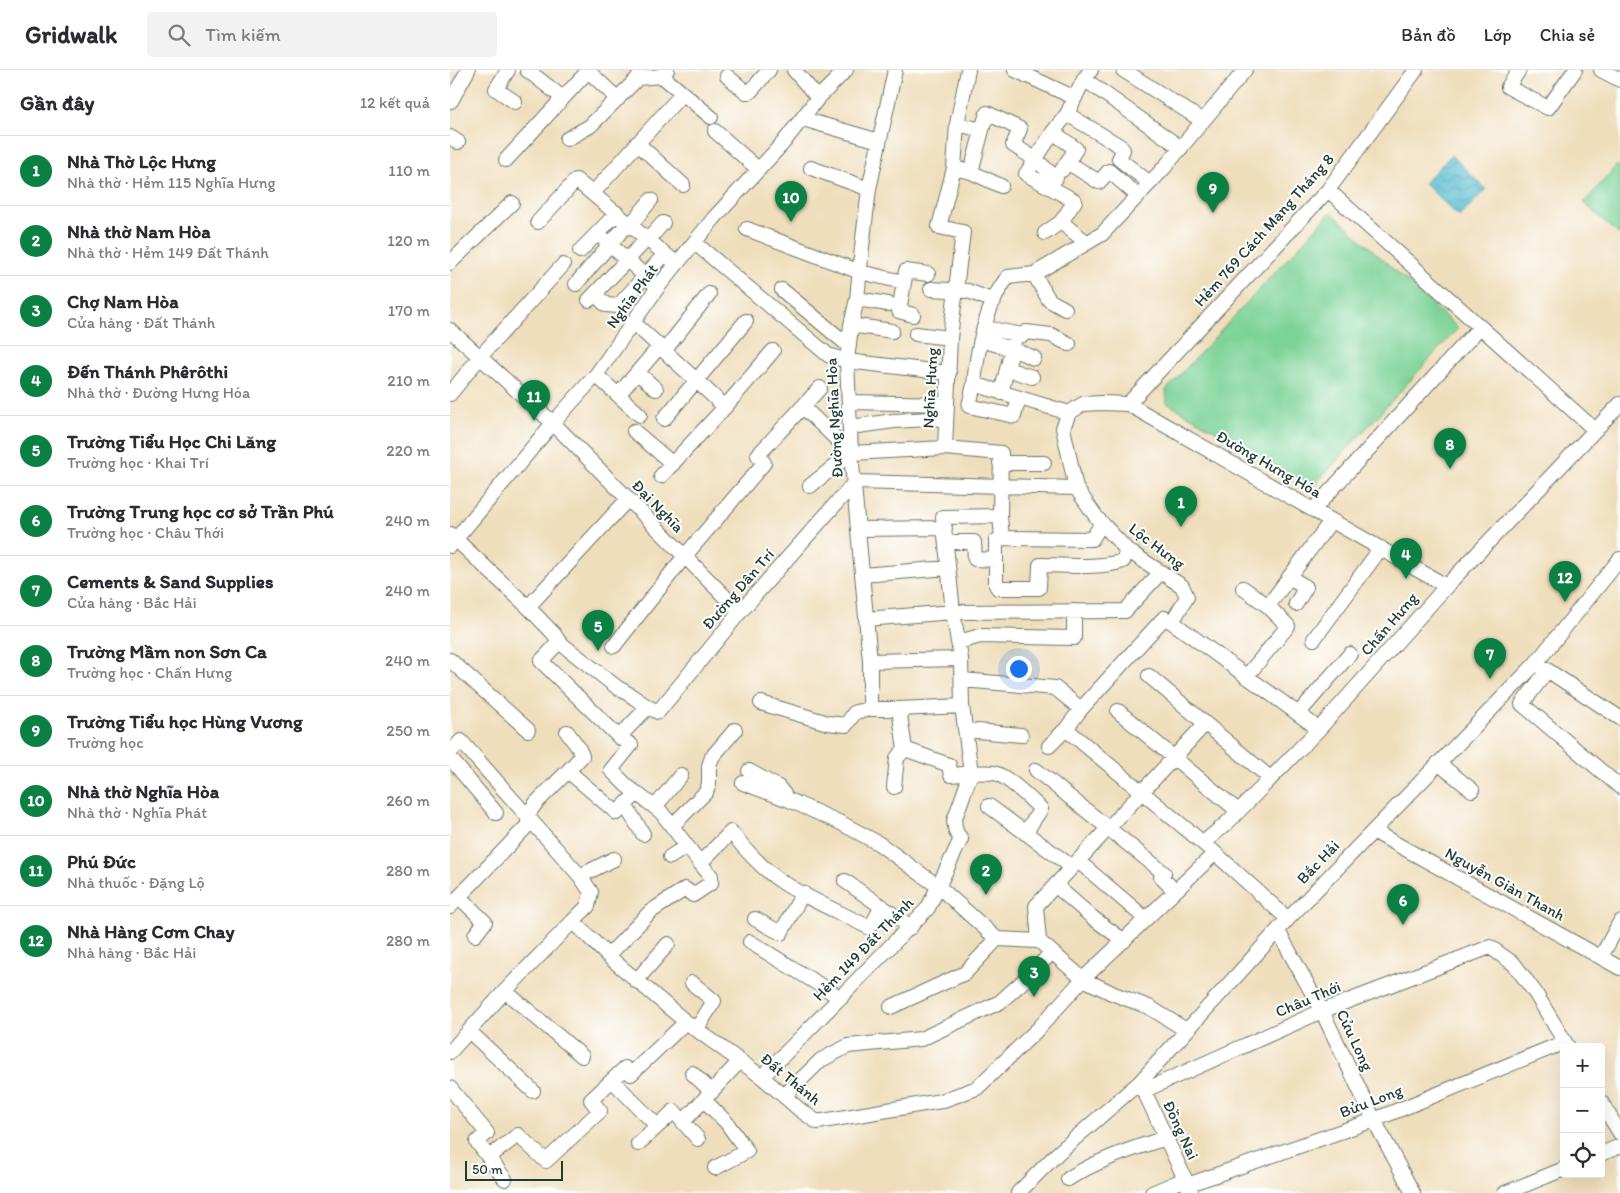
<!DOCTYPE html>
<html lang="vi">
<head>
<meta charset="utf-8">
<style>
  body { margin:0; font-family:Itim,sans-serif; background:#f2f2f3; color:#2b2b33 }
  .controls { position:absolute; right:15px; bottom:15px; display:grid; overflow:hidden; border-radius:5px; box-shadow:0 5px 20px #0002 }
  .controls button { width:45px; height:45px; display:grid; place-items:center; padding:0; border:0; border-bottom:1px solid #e1e1e2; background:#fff; color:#2b2b33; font:25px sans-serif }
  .scale { position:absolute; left:15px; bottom:12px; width:98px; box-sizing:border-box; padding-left:5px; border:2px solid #1f3d34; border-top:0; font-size:14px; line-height:18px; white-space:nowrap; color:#1f3d34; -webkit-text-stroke:4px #fff; paint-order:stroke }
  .you { position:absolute; left:568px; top:598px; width:18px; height:18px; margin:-12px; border:4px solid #fff; border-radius:50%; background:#1a73e8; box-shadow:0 0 0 8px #1a73e833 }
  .badge { display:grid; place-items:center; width:32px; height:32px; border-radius:50%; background:#0b8043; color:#fff; font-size:16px; font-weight:700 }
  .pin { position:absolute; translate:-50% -41px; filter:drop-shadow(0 1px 2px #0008) }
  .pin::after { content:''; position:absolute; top:26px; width:18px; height:15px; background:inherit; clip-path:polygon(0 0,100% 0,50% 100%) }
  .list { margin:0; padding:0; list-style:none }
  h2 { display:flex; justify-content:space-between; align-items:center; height:65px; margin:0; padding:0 20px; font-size:21px }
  h2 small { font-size:16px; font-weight:400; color:#7c7c81 }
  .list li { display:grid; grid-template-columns:32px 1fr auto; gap:15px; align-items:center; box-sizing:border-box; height:70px; padding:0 20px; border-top:1px solid #e1e1e2 }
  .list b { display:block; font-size:19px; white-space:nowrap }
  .list p { margin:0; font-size:16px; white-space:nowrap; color:#7c7c81 }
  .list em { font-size:16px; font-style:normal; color:#7c7c81 }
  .icon { flex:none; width:28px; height:28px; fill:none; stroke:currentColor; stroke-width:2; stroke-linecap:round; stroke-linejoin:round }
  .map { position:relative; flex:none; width:1170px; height:1123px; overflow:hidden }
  header { display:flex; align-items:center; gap:30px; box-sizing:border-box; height:70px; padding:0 25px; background:#fff; border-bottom:1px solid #e1e1e2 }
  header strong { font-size:24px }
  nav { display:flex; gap:28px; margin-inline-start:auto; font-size:18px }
  .search { width:350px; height:45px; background:#f2f2f3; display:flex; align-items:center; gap:12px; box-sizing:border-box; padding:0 18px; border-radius:5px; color:#7c7c81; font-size:19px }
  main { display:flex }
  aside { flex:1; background:#fff }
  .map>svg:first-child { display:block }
  .green { fill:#7dd397; stroke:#4e8866 }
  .water { fill:url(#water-waves); stroke:#387b80 }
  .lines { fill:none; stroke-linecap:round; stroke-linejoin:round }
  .minor-casing { stroke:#687564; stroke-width:16 }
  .minor { stroke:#fff; stroke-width:14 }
  .labels { text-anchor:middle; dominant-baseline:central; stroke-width:4; stroke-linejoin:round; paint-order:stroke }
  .street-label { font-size:16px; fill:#1f3d34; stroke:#fff }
</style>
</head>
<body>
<header>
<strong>Gridwalk</strong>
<div class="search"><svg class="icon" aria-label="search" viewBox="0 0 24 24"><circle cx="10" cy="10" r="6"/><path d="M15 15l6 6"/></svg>Tìm kiếm</div>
<nav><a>Bản đồ</a><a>Lớp</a><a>Chia sẻ</a></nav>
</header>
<main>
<aside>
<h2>Gần đây<small>12 kết quả</small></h2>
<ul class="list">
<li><span class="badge">1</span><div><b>Nhà Thờ Lộc Hưng</b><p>Nhà thờ · Hẻm 115 Nghĩa Hưng</p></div><em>110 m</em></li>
<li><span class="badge">2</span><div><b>Nhà thờ Nam Hòa</b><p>Nhà thờ · Hẻm 149 Đất Thánh</p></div><em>120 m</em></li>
<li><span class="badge">3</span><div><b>Chợ Nam Hòa</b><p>Cửa hàng · Đất Thánh</p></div><em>170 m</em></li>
<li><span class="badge">4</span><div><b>Đến Thánh Phêrôthi</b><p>Nhà thờ · Đường Hưng Hóa</p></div><em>210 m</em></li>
<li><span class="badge">5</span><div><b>Trường Tiểu Học Chi Lăng</b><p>Trường học · Khai Trí</p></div><em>220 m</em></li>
<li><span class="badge">6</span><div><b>Trường Trung học cơ sở Trần Phú</b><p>Trường học · Châu Thới</p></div><em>240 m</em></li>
<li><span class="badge">7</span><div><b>Cements &amp; Sand Supplies</b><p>Cửa hàng · Bắc Hải</p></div><em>240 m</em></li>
<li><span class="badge">8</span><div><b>Trường Mầm non Sơn Ca</b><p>Trường học · Chấn Hưng</p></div><em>240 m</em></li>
<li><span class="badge">9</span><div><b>Trường Tiểu học Hùng Vương</b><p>Trường học</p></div><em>250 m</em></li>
<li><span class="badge">10</span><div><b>Nhà thờ Nghĩa Hòa</b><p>Nhà thờ · Nghĩa Phát</p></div><em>260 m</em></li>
<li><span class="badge">11</span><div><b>Phú Đức</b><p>Nhà thuốc · Đặng Lộ</p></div><em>280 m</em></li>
<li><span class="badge">12</span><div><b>Nhà Hàng Cơm Chay</b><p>Nhà hàng · Bắc Hải</p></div><em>280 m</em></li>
</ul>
</aside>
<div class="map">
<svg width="1170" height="1123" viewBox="0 0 1170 1123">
  <defs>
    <pattern id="water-waves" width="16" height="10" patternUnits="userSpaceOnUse" patternTransform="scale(1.25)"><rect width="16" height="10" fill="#50b9cd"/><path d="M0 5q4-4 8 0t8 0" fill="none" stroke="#4298a7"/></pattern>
  </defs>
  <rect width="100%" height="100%" fill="#fff"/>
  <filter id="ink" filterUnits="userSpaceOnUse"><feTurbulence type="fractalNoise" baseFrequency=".02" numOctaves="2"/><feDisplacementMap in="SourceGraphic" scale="10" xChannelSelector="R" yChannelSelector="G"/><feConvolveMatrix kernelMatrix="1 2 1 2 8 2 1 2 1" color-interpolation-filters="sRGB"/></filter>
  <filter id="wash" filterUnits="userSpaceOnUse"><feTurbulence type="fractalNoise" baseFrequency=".0096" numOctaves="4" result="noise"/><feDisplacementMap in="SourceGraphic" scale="20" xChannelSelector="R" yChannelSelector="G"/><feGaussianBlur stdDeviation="1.12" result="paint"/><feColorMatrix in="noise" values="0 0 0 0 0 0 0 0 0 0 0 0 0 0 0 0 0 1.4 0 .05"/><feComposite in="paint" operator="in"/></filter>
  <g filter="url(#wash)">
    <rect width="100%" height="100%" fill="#efdebc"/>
    <path class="green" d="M 1167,95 L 1170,98 L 1170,165 L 1134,133 Z
      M 881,142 L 1008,258 L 863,417 L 717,333 L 716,320 Z"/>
    <path class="water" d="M 1001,85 L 1036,119 L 1009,147 L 974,113 Z"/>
  </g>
  <g filter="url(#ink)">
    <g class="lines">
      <g class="minor-casing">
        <path id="minor" d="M 58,0 L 46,19 L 65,32
          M 137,0 L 168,29
          M 344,0 L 368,28
          M 565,0 L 625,28
          M 673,0 L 753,51
          M 1069,0 L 1058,17 L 1098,38 L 1125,0
          M 1151,0 L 1170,10
          M 212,6 L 261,47
          M 277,6 L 296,22 L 300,22 L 319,0
          M 634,9 L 731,78
          M 113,28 L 138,1
          M 1,31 L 18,0
          M 617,44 L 670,76 L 673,80 L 669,89 L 700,113
          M 353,49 L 429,71
          M 507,54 L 532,60 L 537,43 L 570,59 L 563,75 L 585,89 L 606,108
          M 265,61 L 308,99
          M 603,62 L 626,79 L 612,100
          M 0,67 L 8,72
          M 117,69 L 140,56 L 188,8 L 212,6 L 217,0
          M 187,73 L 233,115
          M 56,90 L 113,28 L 77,0
          M 617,92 L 649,112 L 659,101 L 688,126
          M 361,98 L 419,119
          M 504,98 L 521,102 L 551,116
          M 521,102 L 532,60
          M 878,120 L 1145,360
          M 143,123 L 232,24
          M 88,152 L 126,110 L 227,194
          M 611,152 L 636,172
          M 181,154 L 201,130
          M 297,159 L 410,202 L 453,212
          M 595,163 L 611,152 L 625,131 L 576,104 L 603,62 L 617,44 L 634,9 L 641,0
          M 148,164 L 202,212
          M 198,170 L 213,153
          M 245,173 L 378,285 L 397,291 L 499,303
          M 130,181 L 167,143
          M 0,193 L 62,133
          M 584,204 L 599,230 L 615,239
          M 126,214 L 179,152
          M 481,219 L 518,221 L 544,231
          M 332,220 L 399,276
          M 145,224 L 156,235 L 168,236 L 215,184
          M 407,229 L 438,234
          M 139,230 L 197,169
          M 463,245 L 449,241 L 456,201 L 478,204
          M 184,253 L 275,337
          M 401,255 L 442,261
          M 535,258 L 573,265 L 576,262 L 601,265 L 619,274
          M 0,260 L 103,353 L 290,542
          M 466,264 L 500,268
          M 531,270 L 562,279 L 584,288
          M 214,281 L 259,224
          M 557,299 L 582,307
          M 187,302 L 206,319
          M 146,305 L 190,345
          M 524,314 L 519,336 L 564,346 L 569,328
          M 551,323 L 566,264
          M 0,324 L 29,288 L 113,195
          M 168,325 L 209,277
          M 400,332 L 497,334
          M 678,334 L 878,120 L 966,0
          M 353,337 L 401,383
          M 619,343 L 524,314 C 527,281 536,233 558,207 L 584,204 L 652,164 L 714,98 L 795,0
          M 619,343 L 633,334 L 651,333 L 678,334 L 996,516
          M 619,343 L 613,358 L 626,418 L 647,448 L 677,480 L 732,516 L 737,527 L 722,552
          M 214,349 L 296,251
          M 401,357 L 444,351 L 496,348
          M 184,361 L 223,394
          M 401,383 L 495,378
          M 550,393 L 594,393
          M 211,406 L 275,337 L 323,281
          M 405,412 L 626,418
          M 360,416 L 401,383
          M 863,440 L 1030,257
          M 550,446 L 552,468 L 642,469 L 652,453
          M 409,459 L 495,458
          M 0,464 L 78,537 L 104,564 L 109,572 L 168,618 C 183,625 193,636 208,642 L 290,542 L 405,412
          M 552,468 L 546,471 L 546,515 L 548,518 L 589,518 L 590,495 C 617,495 647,499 673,491 L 677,480
          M 496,472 L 524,472 L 525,489 L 545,490
          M 0,476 L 103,353 L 146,305 L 208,217 L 265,147 L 333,73 L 368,28 L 396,0
          M 412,505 L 498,498
          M 839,507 L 856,517 L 846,534
          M 793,518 L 818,536 L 838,556 L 796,607
          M 818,536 L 881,451
          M 78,537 L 178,429
          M 416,549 L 503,542 L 675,541 L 711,502
          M 864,569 L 931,478
          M 109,572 L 91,591 L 169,667 L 181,675 L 161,700 L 177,716 L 211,742 L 250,793
          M 509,572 L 530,566 L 624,568 L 624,541
          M 164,576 L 234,487 L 314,393 L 308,385 L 370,318
          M 0,590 L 78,660
          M 420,591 L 511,589
          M 1091,596 L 1170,648
          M 1097,601 L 1072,634 L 1170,717
          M 699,606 L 820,708
          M 512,610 L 605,618 L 631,639
          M 311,633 L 378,653 L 396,655 L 405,642 L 420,639 L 449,639 L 512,636
          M 420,639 L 420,591 L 401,383 L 397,291 L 401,255 L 407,229 L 412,177 L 419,119 L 445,0
          M 449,639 L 455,679 L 499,695 L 501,705 C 515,704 531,701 544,703 C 558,706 580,729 591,739 L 575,763
          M 668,641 L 788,741
          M 848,644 L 900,584
          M 616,659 L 765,783 L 838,849
          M 516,660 L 571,665
          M 117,662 L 128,677 L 132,686 L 118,701 L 167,743 L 187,723
          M 169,667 L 197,638
          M 599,676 L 616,659 L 631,639 L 714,548 L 722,552 L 869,659
          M 0,682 L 11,671 L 130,806 L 141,822 L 138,836 L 123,851
          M 0,688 L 46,743
          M 988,693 L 1022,720
          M 586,700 L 714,803 L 711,807 L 725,821
          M 299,701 L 328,717 L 334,724
          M 293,713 L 339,730 L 391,753 L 428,773 L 489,817 L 547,869 L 589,871 L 633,909 L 765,783
          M 444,717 L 447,688 L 455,679
          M 175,735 L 193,764
          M 539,736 L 622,797
          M 205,737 L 231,705
          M 222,756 L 256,722 L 259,714 L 259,696 L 262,687 L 285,660
          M 923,761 L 1170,898
          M 753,773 L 777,753 L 869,659 L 1002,510 L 1170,334
          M 220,787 L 237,776
          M 628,791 L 696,849
          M 130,806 L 164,789
          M 395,811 L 461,857
          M 605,815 L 643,848 L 674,871
          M 0,837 L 9,827
          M 305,849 L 331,863 L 353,823
          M 828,861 L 872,941 L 924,1050 L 963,1123
          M 25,865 L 35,852 L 9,827 L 78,755 L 78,744 L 86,733 L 118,701
          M 589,871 L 586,836 L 755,654
          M 300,872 L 391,928
          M 158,886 L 200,842 L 235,819 L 243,825 L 261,813 L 261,806 L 250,793 L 281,762 C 294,778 308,794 325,807 C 353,827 387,841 418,857 L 423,853 L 432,836
          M 1151,887 L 1170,852
          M 186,911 L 218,874
          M 242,913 L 264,931 L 246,960
          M 55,921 L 132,986
          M 441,937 L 515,903 L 547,869
          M 19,961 L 83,1021
          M 0,982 L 55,921 L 123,851 L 158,886 L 236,952 L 312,1007 L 350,1040 L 367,1052 L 491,1031 L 527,1018 L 589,958 L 633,909 L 664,924 L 699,937 L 736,960
          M 242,1003 L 262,1022
          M 312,1007 L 478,838 L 511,769 L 506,762 L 504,751 L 521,703 L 512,636 L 511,589 L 503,542 L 493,447 L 550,446 L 551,383 L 495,378 L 500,268 L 513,162 L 489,157 L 504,98 L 507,54 L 518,0
          M 162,1010 L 207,1056
          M 690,1012 L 741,1122
          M 0,1018 L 37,1063 L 27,1072 L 55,1109
          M 693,1021 L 872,941 L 1040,877 L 1064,894 L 1084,921 L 1118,977
          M 334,1026 L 371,990 L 398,976 L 471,969 L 550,932 L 579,906 L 602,882
          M 254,1030 L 276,1052 L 297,1081 L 265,1098
          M 1151,1032 L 1170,1063
          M 233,1052 L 248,1069
          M 188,1074 L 224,1041 L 233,1052 L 290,991
          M 1151,1084 L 1170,1076
          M 39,1087 L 68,1065 L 96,1091 L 150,1041 L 141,1030 L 175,998 L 181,1004 L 236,952
          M 618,1109 C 645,1091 684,1078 716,1068
          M 737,1115 L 924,1050 L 1115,972
          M 568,1123 L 608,1083 L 690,1012 L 838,849 L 1086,593 L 1170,489
          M 702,1123 L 735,1109
          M 1055,1123 L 1114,1099"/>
      </g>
      <use href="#minor" class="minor"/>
    </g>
  </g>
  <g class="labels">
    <g class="street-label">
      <text transform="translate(814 160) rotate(-48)">Hẻm 769 Cách Mạng Tháng 8</text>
      <text transform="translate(182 226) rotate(-54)">Nghĩa Phát</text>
      <text transform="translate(480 318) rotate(-87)">Nghĩa Hưng</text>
      <text transform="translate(384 348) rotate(-93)">Đường Nghĩa Hòa</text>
      <text transform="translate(819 394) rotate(30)">Đường Hưng Hóa</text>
      <text transform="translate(208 436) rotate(46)">Đại Nghĩa</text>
      <text transform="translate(707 476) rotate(37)">Lộc Hưng</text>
      <text transform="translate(288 519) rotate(-49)">Đường Dân Trí</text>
      <text transform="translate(939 554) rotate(-49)">Chấn Hưng</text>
      <text transform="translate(868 792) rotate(-46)">Bắc Hải</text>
      <text transform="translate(1055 814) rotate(29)">Nguyễn Giàn Thanh</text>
      <text transform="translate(413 879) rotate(-46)">Hẻm 149 Đất Thánh</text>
      <text transform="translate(858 929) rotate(-23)">Châu Thới</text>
      <text transform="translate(905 970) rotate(65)">Cửu Long</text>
      <text transform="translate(341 1009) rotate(39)">Đất Thánh</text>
      <text transform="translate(921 1031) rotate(-21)">Bửu Long</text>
      <text transform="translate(731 1060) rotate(65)">Đồng Nai</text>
    </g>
  </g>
</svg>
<div class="controls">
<button>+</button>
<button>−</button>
<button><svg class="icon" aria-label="locate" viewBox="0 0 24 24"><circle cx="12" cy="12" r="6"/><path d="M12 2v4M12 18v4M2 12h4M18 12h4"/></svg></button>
</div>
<div class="scale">50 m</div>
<div class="you"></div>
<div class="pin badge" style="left:731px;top:457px">1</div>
<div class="pin badge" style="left:536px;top:825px">2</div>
<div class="pin badge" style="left:584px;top:927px">3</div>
<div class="pin badge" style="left:956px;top:509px">4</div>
<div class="pin badge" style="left:148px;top:581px">5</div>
<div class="pin badge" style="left:953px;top:855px">6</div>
<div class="pin badge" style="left:1040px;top:609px">7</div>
<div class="pin badge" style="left:1000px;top:399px">8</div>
<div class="pin badge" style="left:763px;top:143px">9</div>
<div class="pin badge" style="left:341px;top:152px">10</div>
<div class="pin badge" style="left:84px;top:351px">11</div>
<div class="pin badge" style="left:1115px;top:532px">12</div>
</div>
</main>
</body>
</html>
